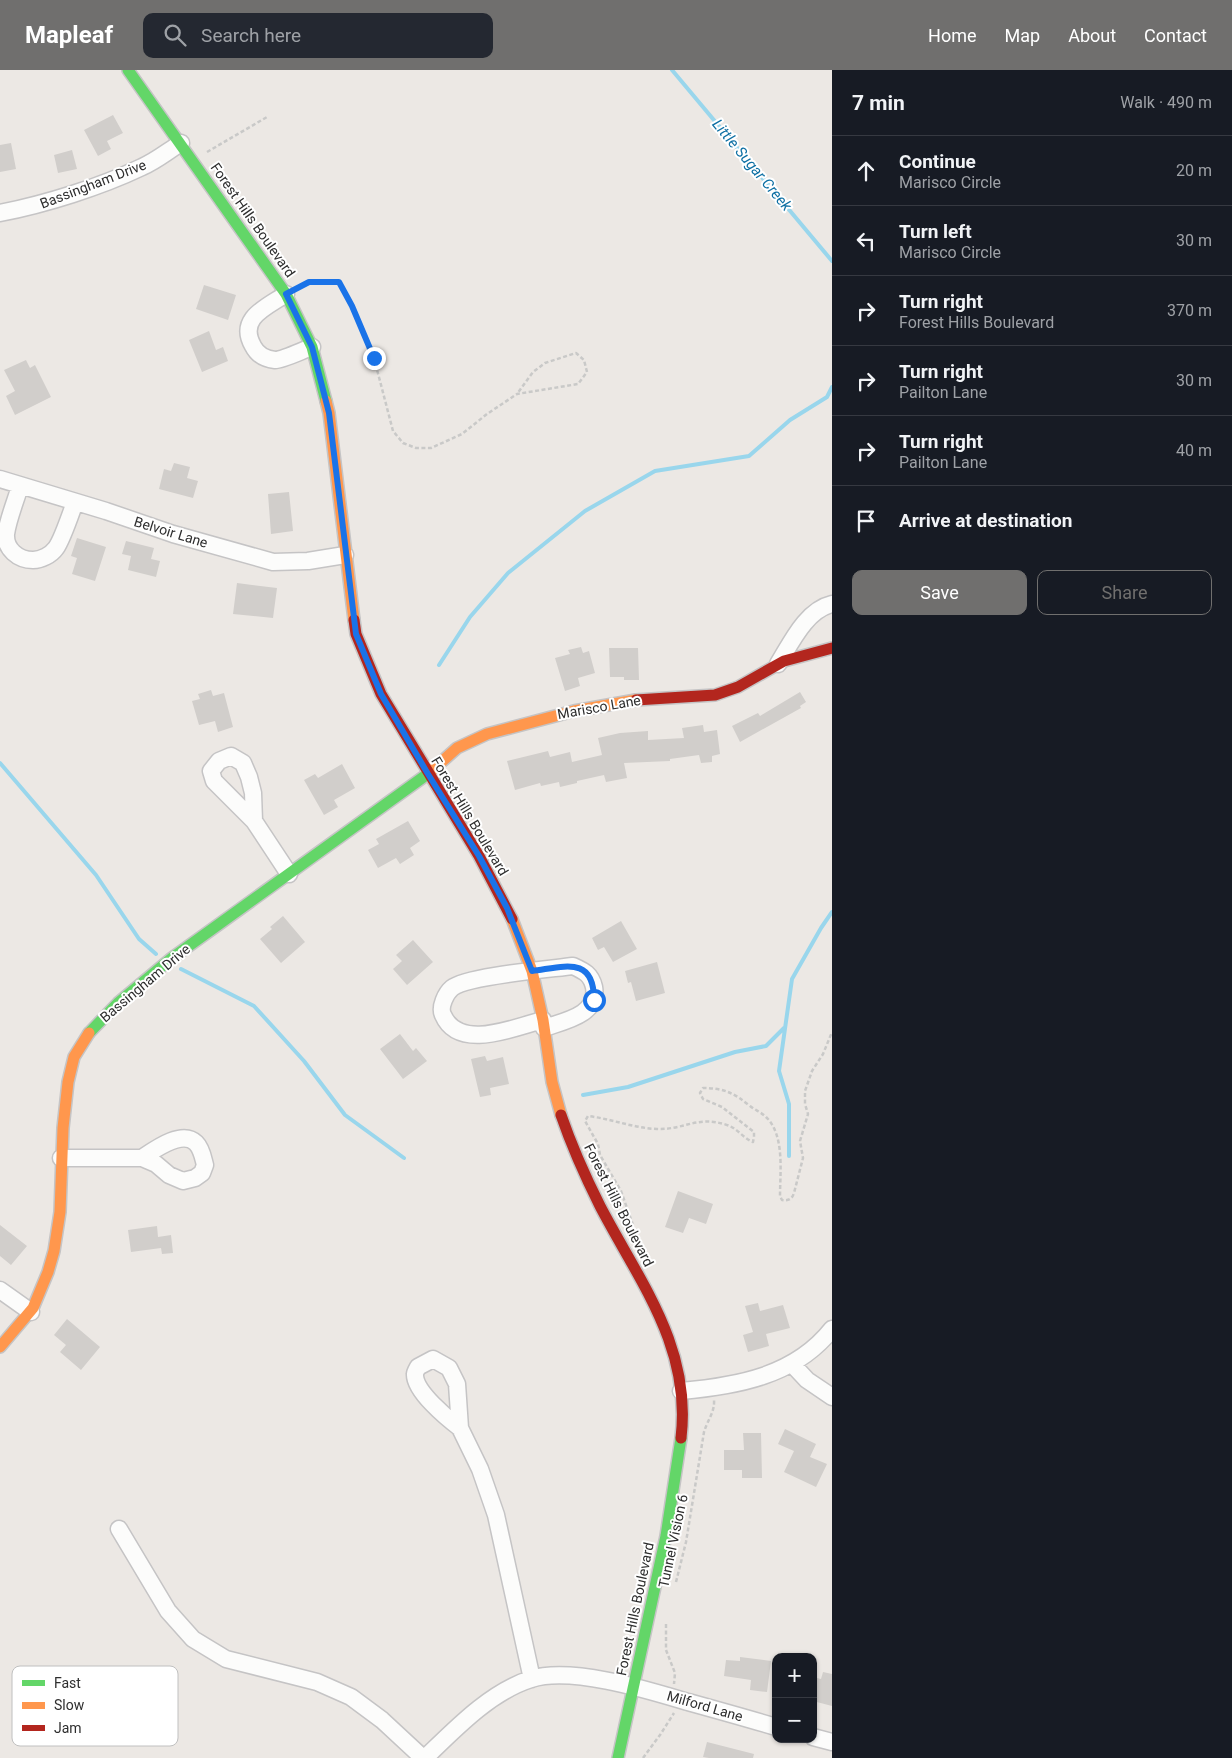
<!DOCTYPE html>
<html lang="en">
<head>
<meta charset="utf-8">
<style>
  body { margin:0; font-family:Roboto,sans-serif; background:#242831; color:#f1f3f6 }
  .controls { position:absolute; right:15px; bottom:15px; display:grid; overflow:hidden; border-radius:10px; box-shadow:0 1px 4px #0004 }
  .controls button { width:45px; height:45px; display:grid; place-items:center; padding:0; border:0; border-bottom:1px solid #363941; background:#171b24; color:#f1f3f6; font:25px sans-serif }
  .stop { position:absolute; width:15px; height:15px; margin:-11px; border:4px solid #1a73e8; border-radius:50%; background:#fff }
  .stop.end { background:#1a73e8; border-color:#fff; box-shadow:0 1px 5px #0008 }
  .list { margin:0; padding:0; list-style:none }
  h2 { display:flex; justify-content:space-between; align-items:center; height:65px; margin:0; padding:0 20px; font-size:21px }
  h2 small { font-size:16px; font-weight:400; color:#9ea1a6 }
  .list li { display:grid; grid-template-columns:32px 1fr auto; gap:15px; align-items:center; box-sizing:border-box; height:70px; padding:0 20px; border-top:1px solid #363941 }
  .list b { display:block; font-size:19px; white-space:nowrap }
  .list p { margin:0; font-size:16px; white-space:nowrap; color:#9ea1a6 }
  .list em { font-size:16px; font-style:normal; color:#9ea1a6 }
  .actions { display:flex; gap:10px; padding:15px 20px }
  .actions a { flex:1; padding:11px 0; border:1px solid #706f6e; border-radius:10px; text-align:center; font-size:18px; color:#706f6e }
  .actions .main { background:#706f6e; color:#fff }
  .icon { flex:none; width:28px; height:28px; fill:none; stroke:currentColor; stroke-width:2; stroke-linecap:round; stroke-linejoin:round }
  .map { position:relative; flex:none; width:832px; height:1688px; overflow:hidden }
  header { display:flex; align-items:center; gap:30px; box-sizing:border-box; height:70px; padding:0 25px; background:#706f6e; color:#fff }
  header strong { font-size:24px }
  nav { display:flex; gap:28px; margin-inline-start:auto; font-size:18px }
  .search { width:350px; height:45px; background:#242831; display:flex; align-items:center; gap:12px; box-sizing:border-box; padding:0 18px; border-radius:10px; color:#9ea1a6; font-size:19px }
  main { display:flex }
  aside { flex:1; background:#171b24 }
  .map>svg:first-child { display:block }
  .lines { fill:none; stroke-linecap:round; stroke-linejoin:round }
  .stream { stroke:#99d6ec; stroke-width:4 }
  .building { fill:#d1cecb }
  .street-casing { stroke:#c5c4c5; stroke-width:19 }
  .fast-casing { stroke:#c5c4c5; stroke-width:14 }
  .slow-casing { stroke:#c5c4c5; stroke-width:14 }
  .jam-casing { stroke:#c5c4c5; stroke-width:14 }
  .path { stroke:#c9c9c8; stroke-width:2.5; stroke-dasharray:4 2.5; stroke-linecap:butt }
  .street { stroke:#fcfcfb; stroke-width:16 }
  .fast { stroke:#63d668; stroke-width:11 }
  .slow { stroke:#ff974d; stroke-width:11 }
  .jam { stroke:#b3261e; stroke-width:11 }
  .route { stroke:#1a73e8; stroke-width:6 }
  .labels { text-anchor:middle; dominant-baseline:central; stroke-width:4; stroke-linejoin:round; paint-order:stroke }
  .street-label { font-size:14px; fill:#2e2e2e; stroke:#fff }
  .water-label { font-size:15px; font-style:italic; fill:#0d6fa3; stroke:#fff }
  .key { fill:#fff; stroke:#c0c0c0; stroke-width:1 }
  .key-label { font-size:14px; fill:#2e2e2e }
</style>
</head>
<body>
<header>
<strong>Mapleaf</strong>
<div class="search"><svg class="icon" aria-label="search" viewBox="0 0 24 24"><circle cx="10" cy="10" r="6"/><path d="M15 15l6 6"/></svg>Search here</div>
<nav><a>Home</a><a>Map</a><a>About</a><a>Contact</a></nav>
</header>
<main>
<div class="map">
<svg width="832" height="1688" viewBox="0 0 832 1688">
  <rect width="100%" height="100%" fill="#ece8e4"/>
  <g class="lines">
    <path class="stream" d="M 672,0 L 832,191
      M 439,595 L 470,547 L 508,503 L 585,441 L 655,401 L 749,386 L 790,350 L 827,327 L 832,317
      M 0,693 L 96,805 L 139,869 L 156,884
      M 181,899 L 254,936 L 304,991 L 345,1045 L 404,1088
      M 583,1025 L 628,1017 L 735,982 L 766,976 L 784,958
      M 789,1086 L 789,1034 L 779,1001 L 792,909 L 821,858 L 832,842"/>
  </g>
  <path class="building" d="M 113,45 L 123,63 L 107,71 L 111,79 L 98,86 L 84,60 Z
    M 11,73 L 16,99 L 0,102 L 0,75 Z
    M 72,80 L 77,99 L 58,103 L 54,85 Z
    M 204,215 L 236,225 L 228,250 L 196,239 Z
    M 209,261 L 216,280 L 223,277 L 228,291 L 202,302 L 189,270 Z
    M 26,290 L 30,298 L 35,295 L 51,327 L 15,345 L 6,326 L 15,321 L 4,300 Z
    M 174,393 L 190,397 L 187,408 L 198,411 L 193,428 L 159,419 L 164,399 L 171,401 Z
    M 289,422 L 293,461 L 271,464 L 268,424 Z
    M 77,468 L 106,477 L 95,511 L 72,504 L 77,488 L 71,486 Z
    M 126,471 L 154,478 L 151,489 L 160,491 L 156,507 L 128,500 L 131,486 L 122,484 Z
    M 237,513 L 277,518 L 273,548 L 233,544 Z
    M 581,577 L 583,583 L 589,581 L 595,603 L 578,608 L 580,616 L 565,621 L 555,588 L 570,584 L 568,580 Z
    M 609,578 L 638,578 L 639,610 L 624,610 L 624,607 L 610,607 Z
    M 211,620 L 213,626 L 224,623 L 233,657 L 218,662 L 215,651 L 199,655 L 192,631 L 200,629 L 198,624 Z
    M 800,622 L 806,632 L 800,636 L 801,638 L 740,672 L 732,656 L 758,643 L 760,646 Z
    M 703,655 L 704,662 L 717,660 L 720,684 L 712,686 L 712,692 L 701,693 L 699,685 L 670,689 L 670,691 L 624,693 L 627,708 L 606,712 L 604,705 L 577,711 L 577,713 L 560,717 L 559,712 L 541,716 L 540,713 L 515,720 L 507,691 L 548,681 L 550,687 L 570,682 L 572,692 L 602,685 L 598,668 L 620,663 L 648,661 L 648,670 L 684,668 L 682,658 Z
    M 342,694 L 355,718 L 334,730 L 338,737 L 324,745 L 304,710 L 315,704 L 318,708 Z
    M 408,751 L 420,771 L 410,778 L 414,785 L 400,794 L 396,788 L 378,798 L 368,780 L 379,774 L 376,769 Z
    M 283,846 L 305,872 L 281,893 L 260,869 L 272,859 L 270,857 Z
    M 621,851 L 637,879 L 613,892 L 604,877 L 598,880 L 592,868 Z
    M 413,870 L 433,892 L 407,915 L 393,899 L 402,891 L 396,885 Z
    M 657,892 L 665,923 L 636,931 L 631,912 L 628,913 L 625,901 Z
    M 400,964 L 413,981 L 416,978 L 427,991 L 403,1009 L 380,979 Z
    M 485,986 L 487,991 L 503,987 L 509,1014 L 490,1018 L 491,1025 L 480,1027 L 471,989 Z
    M 678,1121 L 713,1134 L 706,1154 L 689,1148 L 683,1163 L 665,1157 Z
    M 0,1155 L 27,1176 L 11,1195 L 0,1186 Z
    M 157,1156 L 158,1167 L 171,1165 L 173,1183 L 162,1184 L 161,1178 L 131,1182 L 128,1160 Z
    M 758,1233 L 760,1241 L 783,1235 L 790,1258 L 766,1264 L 769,1276 L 748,1282 L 743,1265 L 753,1262 L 745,1236 Z
    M 67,1249 L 100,1277 L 81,1300 L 60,1282 L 66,1275 L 54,1265 Z
    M 785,1359 L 816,1374 L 810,1387 L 827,1394 L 816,1417 L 784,1402 L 794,1381 L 778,1374 Z
    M 743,1363 L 761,1363 L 762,1408 L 742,1408 L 742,1400 L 724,1400 L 724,1380 L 744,1380 Z
    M 740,1587 L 771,1591 L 767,1622 L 750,1620 L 751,1610 L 724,1606 L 726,1590 L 740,1591 Z
    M 823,1602 L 832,1604 L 832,1636 L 813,1631 L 813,1607 L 821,1609 Z
    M 707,1672 L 754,1684 L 753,1688 L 709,1688 L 703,1687 Z"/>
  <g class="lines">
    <g class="street-casing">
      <path id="street" d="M 0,143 C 46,134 100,117 142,97 C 156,91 168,81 181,73
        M 286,224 C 267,237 237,248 253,276 C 257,284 265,289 275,290 C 283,290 303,280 312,277
        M 0,409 L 106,441 L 173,464 L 273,492 L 308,491 L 345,485
        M 20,416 C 16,430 8,449 6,464 C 5,479 18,490 33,490 C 41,490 51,485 56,478 C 62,470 71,443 75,432
        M 778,594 C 791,573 806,540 832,534
        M 254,751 L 214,711 L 211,701 L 219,691 L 231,686 L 243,693 L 249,707 L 253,723 L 254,751 L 289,804
        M 543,950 C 515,957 459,982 443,945 C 439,937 446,923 452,918 C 466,906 551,899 573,896 C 584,901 591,904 594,917 C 599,945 564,951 544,958
        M 61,1088 L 142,1088 L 156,1094 L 169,1105 L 183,1111 L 195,1108 L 202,1103 L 205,1095 C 203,1088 202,1079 196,1073 C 182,1059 154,1080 142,1088
        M 0,1220 L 31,1242
        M 792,1294 L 807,1310 L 832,1327
        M 681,1321 C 737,1316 795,1306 832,1259
        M 460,1358 C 448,1349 414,1321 415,1304 C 415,1302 417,1299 418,1297 L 433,1289 L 449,1298 L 457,1314 L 460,1358 L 480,1399 L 496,1445 L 532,1609
        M 119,1459 L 168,1541 L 193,1569 L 226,1589 L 317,1612 L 351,1627 L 382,1650 L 423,1688
        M 813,1667 L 832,1672
        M 425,1688 C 455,1659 490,1622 531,1609 C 571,1596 648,1620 688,1632 C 717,1640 746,1648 776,1657"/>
    </g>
    <g class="fast-casing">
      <path id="fast" d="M 128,0 L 286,224 L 312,277 L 326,331
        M 89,963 L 118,933 L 172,888 L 429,703
        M 618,1688 L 666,1466 L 681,1368"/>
    </g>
    <g class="slow-casing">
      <path id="slow" d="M 326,331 L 329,343 L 354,550
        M 429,703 L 457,678 L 487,664 L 574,641 L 636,630
        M 512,849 L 532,901 L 543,950 L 552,1012 L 561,1045
        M 0,1277 L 33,1238 L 48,1202 L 54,1181 L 60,1142 L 63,1058 L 68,1012 L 74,987 L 89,963"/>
    </g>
    <g class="jam-casing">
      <path id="jam" d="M 354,550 L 356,564 L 381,624 L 479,786 L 512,849
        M 636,630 L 715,625 L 738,617 L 784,591 L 832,578
        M 561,1045 C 572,1077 585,1106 600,1136 C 639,1211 692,1277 681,1368"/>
    </g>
    <path class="path" d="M 207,82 L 267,47
      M 300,216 L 309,212 L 339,212 L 352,236 L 374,288 L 393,361 L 403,373 L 416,378 L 431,378 L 462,364 L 487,344 L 517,324 L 578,314 L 587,302 L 584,290 L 576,283 L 545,293 L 533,302 L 517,324
      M 633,1155 L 621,1121 L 600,1085 L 598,1074 L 585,1051 L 588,1046 C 612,1049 633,1058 657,1059 C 684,1060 698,1045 727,1055 C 737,1058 743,1068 753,1072 L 754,1067 L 754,1062 L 722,1037 L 703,1029 L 700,1023 L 703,1018 C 724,1018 734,1023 750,1036 C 755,1040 761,1042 766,1047 C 785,1065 780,1102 780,1126 L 782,1130 C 789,1131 792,1129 794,1123 L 803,1088 L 800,1071 L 808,1044 L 805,1034 L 805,1021 L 812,1001 L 823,984 L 832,962
      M 676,1512 L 686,1472 L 704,1362 C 707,1351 715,1342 714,1330
      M 666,1554 L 666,1580 L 675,1603 L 674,1614
      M 643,1688 L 660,1665 L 674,1643"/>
    <use href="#street" class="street"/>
    <use href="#fast" class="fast"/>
    <use href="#slow" class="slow"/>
    <use href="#jam" class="jam"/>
  </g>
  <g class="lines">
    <path class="route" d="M 374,288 L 352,236 L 339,212 L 309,212 L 286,224 L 312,277 L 329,343 L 356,564 L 381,624 L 428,704 L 479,786 L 507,838 L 532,901 C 564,897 594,885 594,930"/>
  </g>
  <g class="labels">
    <g class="street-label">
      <text transform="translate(93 114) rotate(-21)">Bassingham Drive</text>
      <text transform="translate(253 150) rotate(55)">Forest Hills Boulevard</text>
      <text transform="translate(171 462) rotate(17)">Belvoir Lane</text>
      <text transform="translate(599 637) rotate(-10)">Marisco Lane</text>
      <text transform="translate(470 746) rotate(59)">Forest Hills Boulevard</text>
      <text transform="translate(145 913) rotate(-40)">Bassingham Drive</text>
      <text transform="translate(619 1135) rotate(63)">Forest Hills Boulevard</text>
      <text transform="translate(673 1471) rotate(-78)">Tunnel Vision 6</text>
      <text transform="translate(635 1539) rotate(-78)">Forest Hills Boulevard</text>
      <text transform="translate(705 1636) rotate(16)">Milford Lane</text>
    </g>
    <g class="water-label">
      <text transform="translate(752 95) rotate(50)">Little Sugar Creek</text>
    </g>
  </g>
  <rect x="12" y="1596" width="166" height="80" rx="8" class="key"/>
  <rect x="22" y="1610" width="23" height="6" fill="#63d668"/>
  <rect x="22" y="1632" width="23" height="7" fill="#ff974d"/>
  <rect x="22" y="1655" width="23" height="6" fill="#b3261e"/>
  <g class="key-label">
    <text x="54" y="1618">Fast</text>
    <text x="54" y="1640">Slow</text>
    <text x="54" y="1663">Jam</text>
  </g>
</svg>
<div class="controls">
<button>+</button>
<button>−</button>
</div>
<div class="stop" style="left:594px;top:930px"></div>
<div class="stop end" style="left:374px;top:288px"></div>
</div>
<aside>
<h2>7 min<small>Walk · 490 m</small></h2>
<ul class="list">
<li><svg class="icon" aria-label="ahead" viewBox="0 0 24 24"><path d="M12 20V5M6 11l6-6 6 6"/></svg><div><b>Continue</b><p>Marisco Circle</p></div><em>20 m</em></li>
<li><svg class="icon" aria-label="left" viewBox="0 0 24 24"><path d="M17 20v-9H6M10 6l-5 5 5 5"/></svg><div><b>Turn left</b><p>Marisco Circle</p></div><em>30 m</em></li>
<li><svg class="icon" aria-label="right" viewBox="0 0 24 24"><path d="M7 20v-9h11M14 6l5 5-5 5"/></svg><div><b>Turn right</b><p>Forest Hills Boulevard</p></div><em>370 m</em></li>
<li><svg class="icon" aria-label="right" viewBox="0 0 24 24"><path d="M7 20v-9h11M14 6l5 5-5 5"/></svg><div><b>Turn right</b><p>Pailton Lane</p></div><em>30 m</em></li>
<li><svg class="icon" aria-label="right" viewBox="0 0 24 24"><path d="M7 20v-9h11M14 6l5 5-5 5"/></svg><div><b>Turn right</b><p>Pailton Lane</p></div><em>40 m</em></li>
<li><svg class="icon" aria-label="arrive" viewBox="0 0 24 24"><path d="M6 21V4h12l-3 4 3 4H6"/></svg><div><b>Arrive at destination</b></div></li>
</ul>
<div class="actions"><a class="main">Save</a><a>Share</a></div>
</aside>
</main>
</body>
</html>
